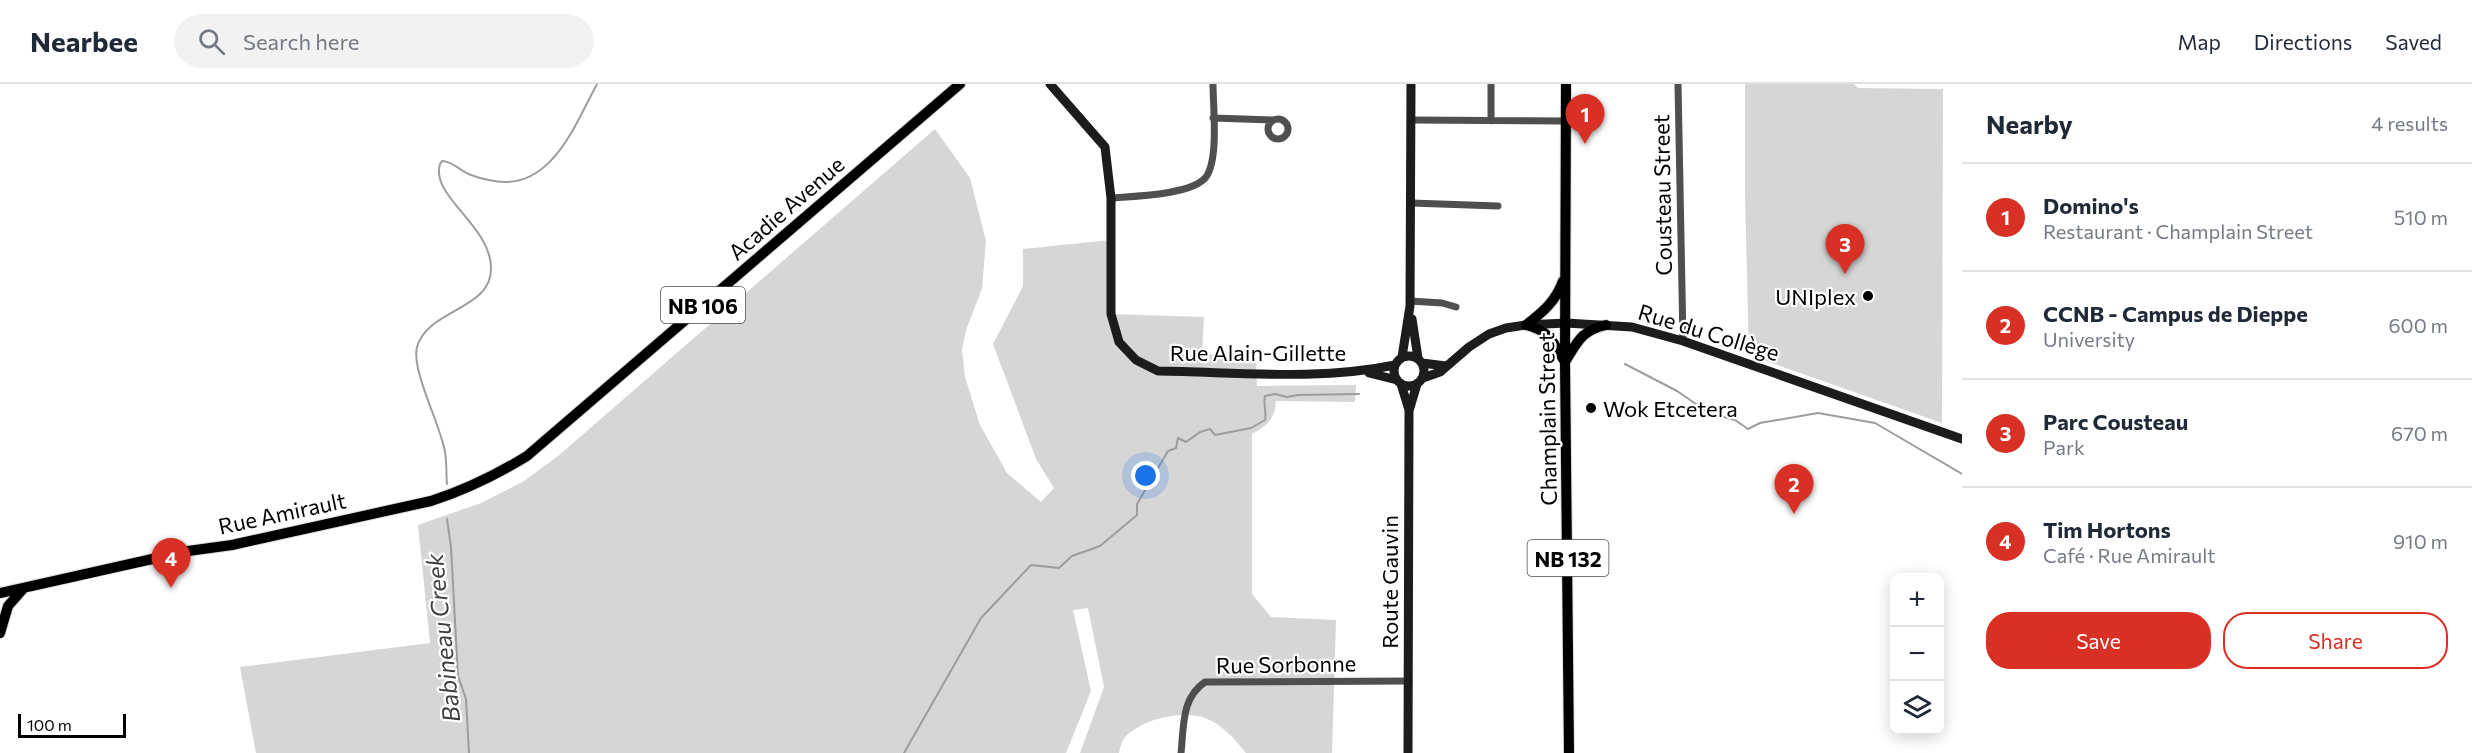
<!DOCTYPE html>
<html lang="en">
<head>
<meta charset="utf-8">
<style>
  body { margin:0; font-family:Commissioner,sans-serif; background:#f2f2f3; color:#1f2937 }
  .controls { position:absolute; right:18px; bottom:18px; display:grid; overflow:hidden; border-radius:12px; box-shadow:0 3px 15px #0003 }
  .controls button { width:54px; height:54px; display:grid; place-items:center; padding:0; border:0; border-bottom:2px solid #e0e1e3; background:#fff; color:#1f2937; font:30px sans-serif }
  .scale { position:absolute; left:18px; bottom:15px; width:108px; box-sizing:border-box; padding-left:6px; border:3px solid #000; border-top:0; font-size:16px; line-height:21px; white-space:nowrap; color:#000; -webkit-text-stroke:4px #fff; paint-order:stroke }
  .you { position:absolute; left:1146px; top:392px; width:21px; height:21px; margin:-15px; border:4px solid #fff; border-radius:50%; background:#1a73e8; box-shadow:0 0 0 9px #1a73e833 }
  .badge { display:grid; place-items:center; width:39px; height:39px; border-radius:50%; background:#d93025; color:#fff; font-size:20px; font-weight:700 }
  .pin { position:absolute; translate:-50% -50px; filter:drop-shadow(0 2px 3px #0008) }
  .pin::after { content:''; position:absolute; top:32px; width:21px; height:18px; background:inherit; clip-path:polygon(0 0,100% 0,50% 100%) }
  .list { margin:0; padding:0; list-style:none }
  h2 { display:flex; justify-content:space-between; align-items:center; height:78px; margin:0; padding:0 24px; font-size:26px }
  h2 small { font-size:20px; font-weight:400; color:#747a83 }
  .list li { display:grid; grid-template-columns:39px 1fr auto; gap:18px; align-items:center; box-sizing:border-box; height:108px; padding:0 24px; border-top:2px solid #e0e1e3 }
  .list b { display:block; font-size:22px; white-space:nowrap }
  .list p { margin:0; font-size:20px; white-space:nowrap; color:#747a83 }
  .list em { font-size:20px; font-style:normal; color:#747a83 }
  .actions { display:flex; gap:12px; padding:18px 24px }
  .actions a { flex:1; padding:14px 0; border:2px solid #d93025; border-radius:24px; text-align:center; font-size:21px; color:#d93025 }
  .actions .main { background:#d93025; color:#fff }
  .icon { flex:none; width:33px; height:33px; fill:none; stroke:currentColor; stroke-width:2; stroke-linecap:round; stroke-linejoin:round }
  .map { position:relative; flex:none; width:1962px; height:669px; overflow:hidden }
  header { display:flex; align-items:center; gap:36px; box-sizing:border-box; height:84px; padding:0 30px; background:#fff; border-bottom:2px solid #e0e1e3 }
  header strong { font-size:28px }
  nav { display:flex; gap:33px; margin-inline-start:auto; font-size:21px }
  .search { width:420px; height:54px; background:#f2f2f3; display:flex; align-items:center; gap:15px; box-sizing:border-box; padding:0 21px; border-radius:33px; color:#747a83; font-size:22px }
  main { display:flex }
  aside { flex:1; background:#fff }
  .map>svg:first-child { display:block }
  .green { fill:#d6d6d6 }
  .lines { fill:none; stroke-linecap:round; stroke-linejoin:round }
  .stream { stroke:#9d9d9d; stroke-width:2 }
  .primary-casing { stroke:#dbdbdb; stroke-width:12 }
  .street { stroke:#4f4f4f; stroke-width:7 }
  .secondary { stroke:#1c1c1c; stroke-width:9 }
  .primary { stroke:#000; stroke-width:10 }
  .poi-dot { fill:#000; stroke:#fff; stroke-width:2 }
  .labels { text-anchor:middle; dominant-baseline:central; stroke-width:4.5; stroke-linejoin:round; paint-order:stroke }
  .shield { fill:#fff; stroke:#4c4c4c; stroke-width:1.5 }
  .shield-label { font-size:21px; font-weight:bold; fill:#000 }
  .street-label { font-size:22px; fill:#000; stroke:#fff }
  .poi-label { font-size:22px; fill:#000; stroke:#fff; text-anchor:end }
  .water-label { font-size:24px; font-style:italic; fill:#3e3e3e; stroke:#fff }
</style>
</head>
<body>
<header>
<strong>Nearbee</strong>
<div class="search"><svg class="icon" aria-label="search" viewBox="0 0 24 24"><circle cx="10" cy="10" r="6"/><path d="M15 15l6 6"/></svg>Search here</div>
<nav><a>Map</a><a>Directions</a><a>Saved</a></nav>
</header>
<main>
<div class="map">
<svg width="1962" height="669" viewBox="0 0 1962 669">
  <rect width="100%" height="100%" fill="#fff"/>
  <path class="green" d="M 1745,0 L 1854,0 L 1858,4 L 1943,5 L 1942,339 L 1749,271 L 1745,108 Z
    M 935,45 L 970,94 L 986,157 L 982,205 L 966,246 L 962,266 L 965,293 L 980,341 L 1007,389 L 1041,418 L 1054,404 L 1036,375 L 993,260 L 1023,202 L 1023,165 L 1111,156 L 1111,230 L 1204,233 L 1202,270 L 1256,271 L 1257,302 L 1356,301 L 1355,318 L 1276,317 C 1275,335 1267,342 1252,350 L 1252,510 L 1271,533 L 1336,536 L 1332,669 L 1246,669 C 1235,655 1220,638 1202,633 C 1178,627 1144,635 1126,652 C 1122,656 1120,664 1119,669 L 1080,669 L 1104,603 L 1088,524 L 1073,526 L 1091,607 L 1066,669 L 256,669 L 240,583 L 430,559 L 418,441 L 481,419 L 524,397 L 558,372 Z"/>
  <g class="lines">
    <path class="stream" d="M 1625,280 L 1677,307 L 1709,329 L 1735,336 L 1748,345 L 1760,339 L 1818,329 L 1875,339 L 1962,390
      M 447,400 C 446,390 447,379 445,368 C 441,342 411,286 417,263 C 427,225 493,226 491,183 C 490,141 430,112 440,80 L 442,77 C 453,77 461,88 471,91 C 476,93 483,95 489,96 C 549,111 574,43 597,0
      M 447,435 L 451,463 L 458,592 L 466,615 L 469,669
      M 904,669 L 981,534 L 1031,481 L 1059,484 L 1072,472 L 1100,462 L 1137,431 L 1137,420 L 1168,367 L 1176,364 L 1178,354 L 1186,358 L 1200,348 L 1210,345 L 1215,351 L 1251,344 L 1265,336 C 1267,328 1263,322 1265,312 L 1275,310 L 1287,313 L 1298,311 L 1359,310"/>
    <g class="primary-casing">
      <path id="primary" d="M 1566,0 L 1565,278 L 1569,669
        M 1526,241 C 1543,228 1556,217 1563,197
        M 1526,241 C 1550,247 1553,258 1565,278
        M 1565,278 C 1578,257 1581,247 1606,241
        M 0,509 L 188,467 L 232,461 L 431,417 C 465,406 496,391 527,372 L 960,0
        M 0,549 L 8,522 L 23,505"/>
    </g>
    <path class="street" d="M 1491,0 L 1491,37
      M 1678,0 L 1683,257
      M 1213,34 L 1273,36
      M1268 45a10 10 0 1 1 20 0a10 10 0 1 1-20 0Z
      M 1411,36 L 1566,37
      M 1111,114 C 1134,112 1192,111 1206,93 C 1219,75 1213,23 1213,0
      M 1411,119 L 1498,122
      M 1410,217 L 1442,219 L 1456,223
      M 1181,669 C 1184,643 1181,614 1205,598 L 1409,597"/>
    <path class="secondary" d="M 1050,0 L 1105,63 L 1111,114 L 1111,230 L 1119,258 L 1136,276 L 1158,287 C 1236,288 1318,297 1395,281
      M 1412,235 L 1418,274
      M1394 287a15 15 0 1 1 30 0a15 15 0 1 1-30 0Z
      M 1402,273 L 1410,222 L 1411,0
      M 1422,279 L 1446,282
      M 1369,289 L 1397,296
      M 1423,294 L 1440,288 L 1469,263 L 1489,250 L 1506,244 L 1526,241 L 1566,239 L 1632,243 L 1683,257 L 1962,355
      M 1401,300 L 1409,326
      M 1408,669 L 1409,327 L 1417,300"/>
    <use href="#primary" class="primary"/>
  </g>
  <g class="poi-dot">
    <circle cx="1868" cy="212" r="6"/>
    <circle cx="1591" cy="324" r="6"/>
  </g>
  <g class="labels">
    <g class="shield">
      <rect x="661" y="203" width="84" height="36" rx="4.5"/>
      <rect x="1527.5" y="456" width="81" height="36" rx="4.5"/>
    </g>
    <g class="shield-label">
      <text x="703" y="221">NB 106</text>
      <text x="1568" y="474">NB 132</text>
    </g>
    <g class="street-label">
      <text transform="translate(1662 111) rotate(-91)">Cousteau Street</text>
      <text transform="translate(786 124) rotate(-41)">Acadie Avenue</text>
      <text transform="translate(1709 248) rotate(17)">Rue du Collège</text>
      <text x="1258" y="268">Rue Alain-Gillette</text>
      <text transform="translate(1547 335) rotate(-91)">Champlain Street</text>
      <text transform="translate(282 429) rotate(-12)">Rue Amirault</text>
      <text transform="translate(1389 498) rotate(-90)">Route Gauvin</text>
      <text transform="translate(1286 580) rotate(-1)">Rue Sorbonne</text>
    </g>
    <g class="poi-label">
      <text x="1856" y="212">UNIplex</text>
      <text x="1603" y="324" text-anchor="start">Wok Etcetera</text>
    </g>
    <g class="water-label">
      <text transform="translate(442 554) rotate(-96)">Babineau Creek</text>
    </g>
  </g>
</svg>
<div class="controls">
<button>+</button>
<button>−</button>
<button><svg class="icon" aria-label="layers" viewBox="0 0 24 24"><path d="M12 4l9 5-9 5-9-5zM3 14l9 5 9-5"/></svg></button>
</div>
<div class="scale">100 m</div>
<div class="you"></div>
<div class="pin badge" style="left:1585px;top:60px">1</div>
<div class="pin badge" style="left:1794px;top:430px">2</div>
<div class="pin badge" style="left:1845px;top:190px">3</div>
<div class="pin badge" style="left:171px;top:504px">4</div>
</div>
<aside>
<h2>Nearby<small>4 results</small></h2>
<ul class="list">
<li><span class="badge">1</span><div><b>Domino's</b><p>Restaurant · Champlain Street</p></div><em>510 m</em></li>
<li><span class="badge">2</span><div><b>CCNB - Campus de Dieppe</b><p>University</p></div><em>600 m</em></li>
<li><span class="badge">3</span><div><b>Parc Cousteau</b><p>Park</p></div><em>670 m</em></li>
<li><span class="badge">4</span><div><b>Tim Hortons</b><p>Café · Rue Amirault</p></div><em>910 m</em></li>
</ul>
<div class="actions"><a class="main">Save</a><a>Share</a></div>
</aside>
</main>
</body>
</html>
